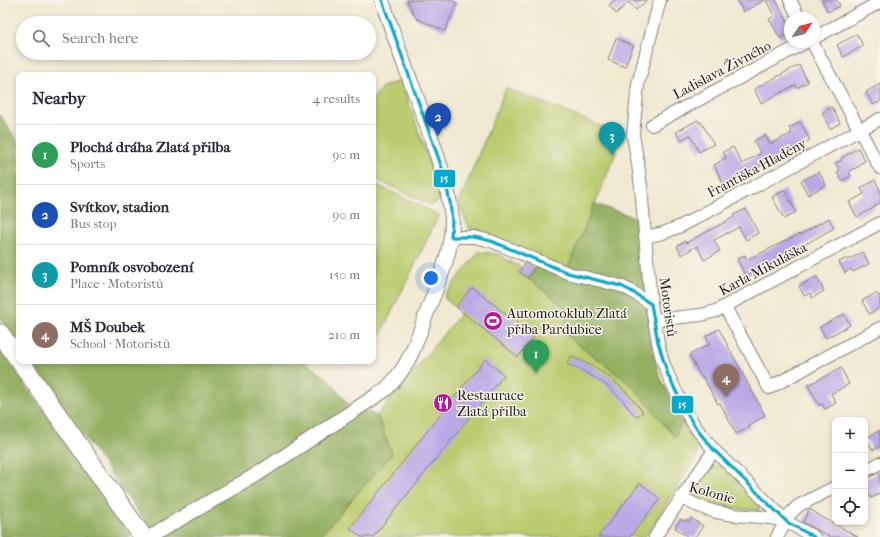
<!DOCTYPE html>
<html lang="en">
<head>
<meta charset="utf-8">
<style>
  body { margin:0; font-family:"IM FELL French Canon",serif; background:#f7f7f7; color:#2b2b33 }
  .controls { position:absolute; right:12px; bottom:12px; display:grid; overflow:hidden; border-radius:8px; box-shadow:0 2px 6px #0003 }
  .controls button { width:36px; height:36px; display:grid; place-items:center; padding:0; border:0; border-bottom:1px solid #e1e1e2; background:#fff; color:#2b2b33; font:20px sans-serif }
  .compass { position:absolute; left:784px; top:12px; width:36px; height:36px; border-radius:50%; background:#fff; box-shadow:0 2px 6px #0003; rotate:55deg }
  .you { position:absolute; left:431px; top:278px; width:14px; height:14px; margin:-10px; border:3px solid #fff; border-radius:50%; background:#1a73e8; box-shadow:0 0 0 6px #1a73e833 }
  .badge { display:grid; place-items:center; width:26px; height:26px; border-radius:50%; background:#b5179e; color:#fff; font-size:13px; font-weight:700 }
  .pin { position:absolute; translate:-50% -33px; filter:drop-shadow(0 1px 2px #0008) }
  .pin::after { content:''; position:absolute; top:21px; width:14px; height:12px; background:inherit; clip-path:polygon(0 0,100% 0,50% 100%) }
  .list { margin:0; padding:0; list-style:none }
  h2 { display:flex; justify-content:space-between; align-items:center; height:52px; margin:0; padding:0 16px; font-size:17px }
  h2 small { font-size:13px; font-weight:400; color:#7c7c81 }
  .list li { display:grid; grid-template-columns:26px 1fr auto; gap:12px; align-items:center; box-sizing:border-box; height:60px; padding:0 16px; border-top:1px solid #e1e1e2 }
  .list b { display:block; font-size:15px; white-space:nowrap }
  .list p { margin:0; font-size:13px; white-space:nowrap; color:#7c7c81 }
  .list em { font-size:13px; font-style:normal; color:#7c7c81 }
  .icon { flex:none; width:22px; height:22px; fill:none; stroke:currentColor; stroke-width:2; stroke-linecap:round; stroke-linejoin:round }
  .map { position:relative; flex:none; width:880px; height:537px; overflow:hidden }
  .search { position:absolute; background:#fff; box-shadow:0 2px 6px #0003; left:16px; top:16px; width:360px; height:44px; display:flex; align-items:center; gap:10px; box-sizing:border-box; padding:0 14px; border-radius:22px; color:#7c7c81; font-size:15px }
  .panel { position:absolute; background:#fff; box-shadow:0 2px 6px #0003; left:16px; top:72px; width:360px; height:292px; border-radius:8px }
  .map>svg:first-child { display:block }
  .green { fill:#bbcc6f; stroke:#6c7446 }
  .forest { fill:#94b062; stroke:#58663f }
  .building { fill:#b9a9e7 }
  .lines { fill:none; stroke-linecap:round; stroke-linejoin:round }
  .minor-casing { stroke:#868277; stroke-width:14 }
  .tertiary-casing { stroke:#868277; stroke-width:16 }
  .primary-casing { stroke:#868277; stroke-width:20 }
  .minor { stroke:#fff; stroke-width:12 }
  .tertiary { stroke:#fff; stroke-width:14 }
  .primary { stroke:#fff; stroke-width:18 }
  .bus-1-casing { stroke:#f7f3e8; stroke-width:6 }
  .bus-1 { stroke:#00a9ce; stroke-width:3 }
  .labels { text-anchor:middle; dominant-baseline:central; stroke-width:3; stroke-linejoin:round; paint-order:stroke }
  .street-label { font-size:14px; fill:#1c1c1c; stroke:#f7f3e8 }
  .poi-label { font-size:14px; fill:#1c1c1c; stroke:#f7f3e8; text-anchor:start }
  .line-badge { stroke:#f7f3e8; stroke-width:1.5 }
  .badge-label { font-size:11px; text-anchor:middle; font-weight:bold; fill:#fff }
</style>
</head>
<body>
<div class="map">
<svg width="880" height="537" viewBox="0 0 880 537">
  <rect width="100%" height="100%" fill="#f7f3e8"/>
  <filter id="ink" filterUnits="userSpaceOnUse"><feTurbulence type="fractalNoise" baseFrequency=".025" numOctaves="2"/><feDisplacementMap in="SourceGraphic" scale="8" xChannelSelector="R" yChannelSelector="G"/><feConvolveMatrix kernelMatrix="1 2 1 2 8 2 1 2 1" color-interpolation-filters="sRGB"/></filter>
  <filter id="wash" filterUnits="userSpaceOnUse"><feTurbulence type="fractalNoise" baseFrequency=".012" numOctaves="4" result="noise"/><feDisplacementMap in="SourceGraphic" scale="16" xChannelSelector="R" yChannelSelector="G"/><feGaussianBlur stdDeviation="0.9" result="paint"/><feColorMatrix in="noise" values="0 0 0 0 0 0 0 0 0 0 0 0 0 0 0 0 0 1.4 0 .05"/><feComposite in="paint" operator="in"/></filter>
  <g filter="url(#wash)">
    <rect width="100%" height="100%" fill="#f0e9d2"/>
    <path class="green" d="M 401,80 L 426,153 L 440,200 L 431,205 L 373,178 L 373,100 L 381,88 Z
      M 506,88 L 623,135 L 568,270 L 469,228 L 459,203 Z
      M 373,183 L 439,215 L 373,350 Z
      M 479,252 L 497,254 L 522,268 L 519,272 L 530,280 L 634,324 L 698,454 L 645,537 L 319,537 L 392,454 L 377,416 L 462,312 L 445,299 L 445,294 Z
      M 709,465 L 720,466 L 759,503 L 759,511 L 721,507 L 707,504 L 692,496 L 691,493 Z"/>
    <path class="forest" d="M 0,115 L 19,143 L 19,345 L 0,318 Z
      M 594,204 L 640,219 L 652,348 L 659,375 L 682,422 L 675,438 L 633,386 L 566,335 L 566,308 L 528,278 L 537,264 L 565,274 Z
      M 0,348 L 131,537 L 0,537 Z
      M 30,361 L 303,361 L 329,380 L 347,403 L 377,416 L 392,454 L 319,537 L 156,537 Z"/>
    <g id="blocks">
      <path class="building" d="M 407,0 L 450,0 L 457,3 L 445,31 L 417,19 L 414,15 Z
        M 615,0 L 647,0 L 636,10 L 629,2 L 616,14 L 609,5 Z
        M 737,0 L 765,0 L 743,12 Z
        M 766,0 L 776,0 L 790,26 L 790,33 L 780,38 L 769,19 L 774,16 Z
        M 822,0 L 837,0 L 840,6 L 828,12 Z
        M 857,34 L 863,46 L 843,57 L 837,45 Z
        M 616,38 L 633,46 L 625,67 L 608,60 Z
        M 799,65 L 808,82 L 797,88 L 796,85 L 761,103 L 754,89 Z
        M 880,84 L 880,102 L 873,105 L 866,92 Z
        M 832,107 L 840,123 L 830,129 L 822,113 Z
        M 698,120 L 699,123 L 701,122 L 714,144 L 699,152 L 690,135 L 681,140 L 676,132 Z
        M 800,122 L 810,140 L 724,185 L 714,165 L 726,158 L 723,152 L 733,147 L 742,164 L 761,153 L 754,141 L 765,135 L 770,144 L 792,133 L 789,128 Z
        M 858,148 L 865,161 L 859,164 L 860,166 L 849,171 L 851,176 L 842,181 L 837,173 L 840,171 L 835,163 L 842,160 L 841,158 Z
        M 819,172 L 826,185 L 808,195 L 801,181 Z
        M 875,180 L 880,189 L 880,203 L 875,206 L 875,207 L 857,217 L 849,202 L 864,194 L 861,188 Z
        M 785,190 L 796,212 L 784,219 L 772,197 Z
        M 746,209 L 758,233 L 746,240 L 739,227 L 714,240 L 720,251 L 704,260 L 697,246 L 681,255 L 677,246 L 685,241 L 686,243 L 716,227 L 734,217 L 733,215 Z
        M 829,218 L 834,228 L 774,262 L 774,263 L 764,268 L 764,267 L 746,277 L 737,259 L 745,255 L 747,260 L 799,234 L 800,235 Z
        M 863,252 L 869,264 L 853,272 L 851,269 L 845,273 L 839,262 L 847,258 L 848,260 Z
        M 525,263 L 534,269 L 528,278 L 519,272 Z
        M 817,277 L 824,291 L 812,298 L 810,293 L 804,296 L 799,286 Z
        M 472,287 L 534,337 L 518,357 L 456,307 Z
        M 876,293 L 878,296 L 880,295 L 880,308 L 869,314 L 862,301 Z
        M 844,314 L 850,325 L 826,338 L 820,327 Z
        M 719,329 L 765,416 L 749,425 L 750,427 L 736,434 L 720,403 L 718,404 L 703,377 L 702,378 L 689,355 L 710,344 L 706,336 Z
        M 571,356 L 592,366 L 611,378 L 627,393 L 643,412 L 636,417 L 622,400 L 606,385 L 587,373 L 567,364 Z
        M 485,359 L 504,375 L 373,537 L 361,537 L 350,528 Z
        M 841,368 L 849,384 L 831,394 L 836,403 L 825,409 L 822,404 L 819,405 L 808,385 Z
        M 880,430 L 880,446 L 873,450 L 866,438 Z
        M 880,472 L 880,494 L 871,498 L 869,494 L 865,496 L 865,480 Z
        M 640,483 L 660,499 L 630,537 L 598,537 Z
        M 810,509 L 822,517 L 858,537 L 830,537 L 803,522 Z
        M 691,518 L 703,526 L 695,537 L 688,537 L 675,528 L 681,519 L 684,521 L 685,520 L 689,522 Z"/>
    </g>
  </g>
  <g filter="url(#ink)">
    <use href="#blocks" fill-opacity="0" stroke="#868277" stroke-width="1"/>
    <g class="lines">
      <g class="minor-casing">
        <path id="minor" d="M 660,0 L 638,84 L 633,135 L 638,164 L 641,187 L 651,304 L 658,342 L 662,359 L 668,375 L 687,414 L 699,432 L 714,450 L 787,522 L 814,537
          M 790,0 L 799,18
          M 814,38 L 880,2
          M 812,42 L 880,168
          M 652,125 L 806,42
          M 451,237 L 474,237 L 491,241 L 568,273 L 621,286 L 631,291 L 651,304
          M 646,237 L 663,233 L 681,226 L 880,119
          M 725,307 L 769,388 L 880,328
          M 654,320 L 701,315 L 716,311 L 880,223
          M 865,471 L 880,463
          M 681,497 C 696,506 711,512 727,514 C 747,517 766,516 785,521
          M 655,537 L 714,450
          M 777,537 L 790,514 L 798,506 L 835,487"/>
      </g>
      <g class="tertiary-casing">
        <path id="tertiary" d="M 151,537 L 159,531 L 256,475 L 385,390 C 410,367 416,342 427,312 C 438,283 452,253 452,222 C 452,211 449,199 447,189 C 442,169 435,150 429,131 C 413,87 396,44 382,0"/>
      </g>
      <g class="primary-casing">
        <path id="primary" d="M 0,333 L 19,360
          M 20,361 L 143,537"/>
      </g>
      <use href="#minor" class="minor"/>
      <use href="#tertiary" class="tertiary"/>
      <use href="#primary" class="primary"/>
      <g class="bus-1-casing">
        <path id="bus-1" d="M 382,0 L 442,168 L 450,202 L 452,221 L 451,237 L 474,237 L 491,241 L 568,273 L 621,286 L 631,291 L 651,304 L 658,342 L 668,375 L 687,414 L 699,432 L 714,450 L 787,522 L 814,537"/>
      </g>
      <use href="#bus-1" class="bus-1"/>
    </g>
  </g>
  <defs>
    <g id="stadium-disc" transform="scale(1)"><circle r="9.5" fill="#b5179e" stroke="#f7f3e8"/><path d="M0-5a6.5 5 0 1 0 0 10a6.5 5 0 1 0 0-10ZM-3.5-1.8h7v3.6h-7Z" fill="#fff"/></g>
    <g id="restaurant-disc" transform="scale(1)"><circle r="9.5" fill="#b5179e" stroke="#f7f3e8"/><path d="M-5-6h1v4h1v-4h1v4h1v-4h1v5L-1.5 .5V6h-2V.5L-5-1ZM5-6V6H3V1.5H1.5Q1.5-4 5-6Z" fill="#fff"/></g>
  </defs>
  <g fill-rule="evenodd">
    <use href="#stadium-disc" x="493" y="321"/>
    <use href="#restaurant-disc" x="443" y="403"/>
  </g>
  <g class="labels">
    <g class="street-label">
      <text transform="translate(722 70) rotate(-28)">Ladislava Živného</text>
      <text transform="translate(757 168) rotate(-28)">Františka Hladěny</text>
      <text transform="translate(763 269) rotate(-28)">Karla Mikuláška</text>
      <text transform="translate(668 307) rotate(82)">Motoristů</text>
      <text transform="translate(712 493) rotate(16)">Kolonie</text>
    </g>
    <g class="poi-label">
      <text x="507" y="313">Automotoklub Zlatá<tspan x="507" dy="16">přiba Pardubice</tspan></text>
      <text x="457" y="395">Restaurace<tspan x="457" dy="16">Zlatá přilba</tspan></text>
    </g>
  </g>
  <g class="line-badge">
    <rect x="433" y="169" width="23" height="19" rx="4" fill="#00a9ce"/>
    <rect x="671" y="395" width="23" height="19" rx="4" fill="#00a9ce"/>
  </g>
  <g class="badge-label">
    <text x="444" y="182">15</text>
    <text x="682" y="408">15</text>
  </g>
</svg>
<div class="controls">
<button>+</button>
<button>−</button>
<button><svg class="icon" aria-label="locate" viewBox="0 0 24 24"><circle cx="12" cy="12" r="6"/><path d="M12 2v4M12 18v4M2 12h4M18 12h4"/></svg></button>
</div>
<svg class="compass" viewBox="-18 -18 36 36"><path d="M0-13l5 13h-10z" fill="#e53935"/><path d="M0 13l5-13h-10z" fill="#7c7c81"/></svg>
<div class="you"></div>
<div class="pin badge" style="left:536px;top:373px;background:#2e9e5b">1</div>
<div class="pin badge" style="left:438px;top:136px;background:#1a4fb4">2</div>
<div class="pin badge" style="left:612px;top:155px;background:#0f9aa8">3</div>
<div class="pin badge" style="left:726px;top:397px;background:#8d6e63">4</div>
<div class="search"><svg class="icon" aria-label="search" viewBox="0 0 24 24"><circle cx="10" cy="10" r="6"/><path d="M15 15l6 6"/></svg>Search here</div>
<section class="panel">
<h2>Nearby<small>4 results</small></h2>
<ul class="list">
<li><span class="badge" style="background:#2e9e5b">1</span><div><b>Plochá dráha Zlatá přilba</b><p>Sports</p></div><em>90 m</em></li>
<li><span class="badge" style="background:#1a4fb4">2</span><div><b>Svítkov, stadion</b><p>Bus stop</p></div><em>90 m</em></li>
<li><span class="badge" style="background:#0f9aa8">3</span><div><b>Pomník osvobození</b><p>Place · Motoristů</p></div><em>150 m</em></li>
<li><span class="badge" style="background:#8d6e63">4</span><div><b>MŠ Doubek</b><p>School · Motoristů</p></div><em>210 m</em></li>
</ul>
</section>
</div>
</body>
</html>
